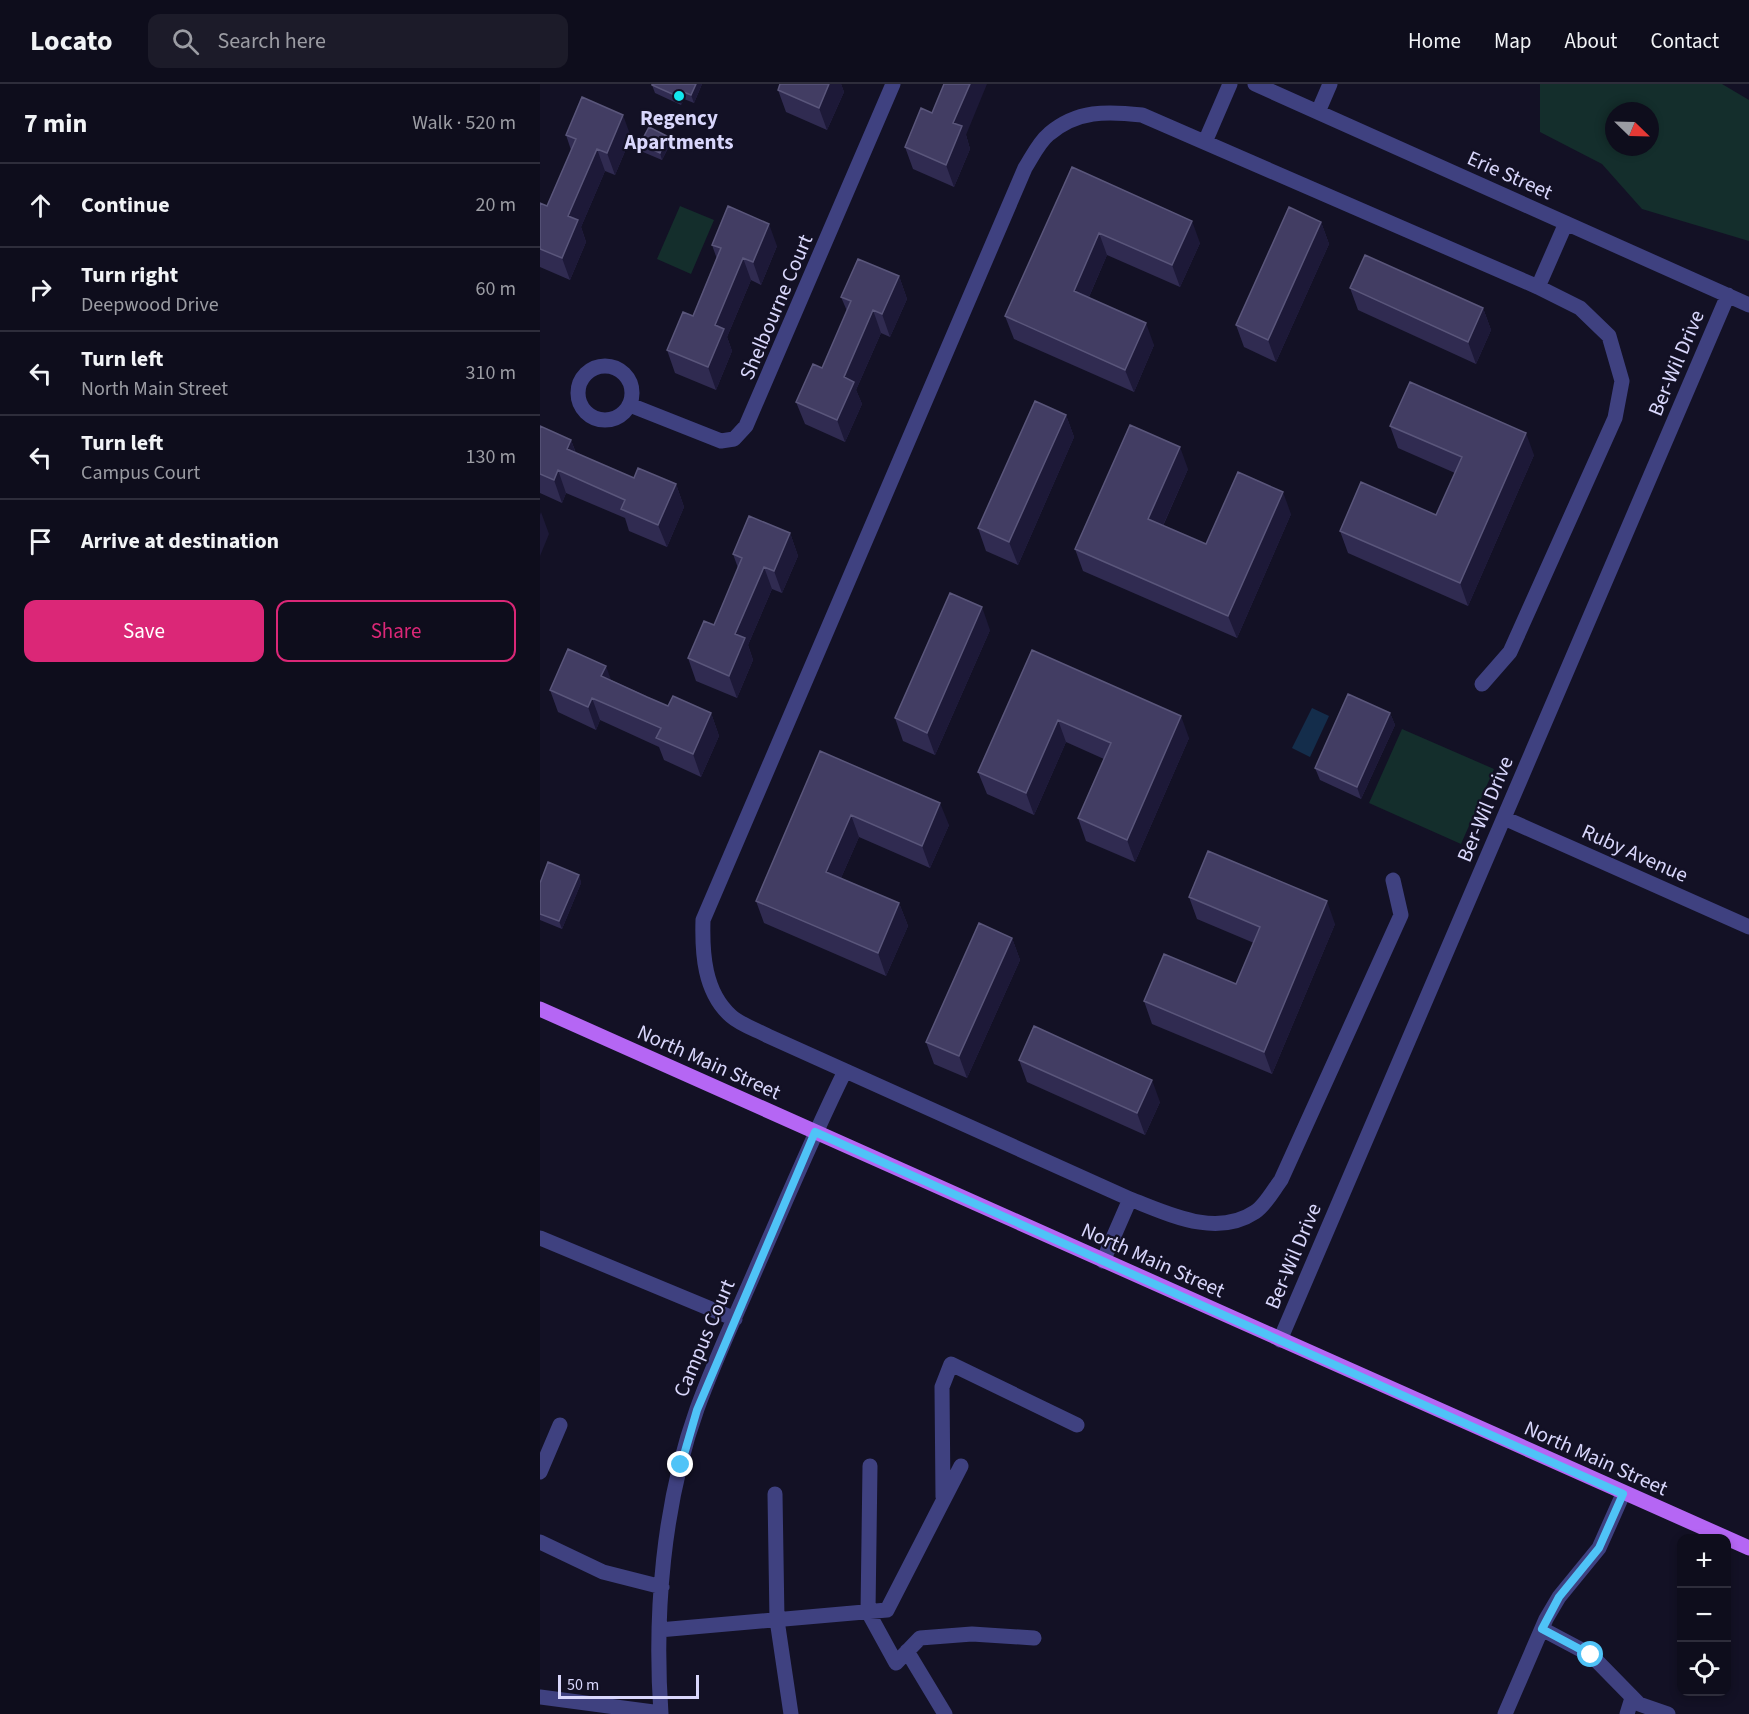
<!DOCTYPE html>
<html lang="en">
<head>
<meta charset="utf-8">
<style>
  body { margin:0; font-family:"Source Sans 3",sans-serif; background:#1c1b29; color:#f1f3f6 }
  .controls { position:absolute; right:18px; bottom:18px; display:grid; overflow:hidden; border-radius:12px; box-shadow:0 3px 9px #0003 }
  .controls button { width:54px; height:54px; display:grid; place-items:center; padding:0; border:0; border-bottom:2px solid #2e2d3b; background:#0e0d1c; color:#f1f3f6; font:30px sans-serif }
  .compass { position:absolute; left:1065px; top:18px; width:54px; height:54px; border-radius:50%; background:#0e0d1c; box-shadow:0 3px 9px #0003; rotate:113deg }
  .scale { position:absolute; left:18px; bottom:15px; width:141px; box-sizing:border-box; padding-left:6px; border:3px solid #d9d7fc; border-top:0; font-size:16px; line-height:21px; white-space:nowrap; color:#d9d7fc; -webkit-text-stroke:4px #131125; paint-order:stroke }
  .stop { position:absolute; width:18px; height:18px; margin:-14px; border:4px solid #4fc3f7; border-radius:50%; background:#fff }
  .stop.end { background:#4fc3f7; border-color:#fff; box-shadow:0 2px 6px #0008 }
  .list { margin:0; padding:0; list-style:none }
  h2 { display:flex; justify-content:space-between; align-items:center; height:78px; margin:0; padding:0 24px; font-size:26px }
  h2 small { font-size:20px; font-weight:400; color:#9b9ca3 }
  .list li { display:grid; grid-template-columns:39px 1fr auto; gap:18px; align-items:center; box-sizing:border-box; height:84px; padding:0 24px; border-top:2px solid #2e2d3b }
  .list b { display:block; font-size:22px; white-space:nowrap }
  .list p { margin:0; font-size:20px; white-space:nowrap; color:#9b9ca3 }
  .list em { font-size:20px; font-style:normal; color:#9b9ca3 }
  .actions { display:flex; gap:12px; padding:18px 24px }
  .actions a { flex:1; padding:14px 0; border:2px solid #db2777; border-radius:12px; text-align:center; font-size:21px; color:#db2777 }
  .actions .main { background:#db2777; color:#fff }
  .icon { flex:none; width:33px; height:33px; fill:none; stroke:currentColor; stroke-width:2; stroke-linecap:round; stroke-linejoin:round }
  .map { position:relative; flex:none; width:1209px; height:1630px; overflow:hidden }
  header { display:flex; align-items:center; gap:36px; box-sizing:border-box; height:84px; padding:0 30px; background:#0e0d1c; border-bottom:2px solid #2e2d3b }
  header strong { font-size:28px }
  nav { display:flex; gap:33px; margin-inline-start:auto; font-size:21px }
  .search { width:420px; height:54px; background:#1c1b29; display:flex; align-items:center; gap:15px; box-sizing:border-box; padding:0 21px; border-radius:12px; color:#9b9ca3; font-size:22px }
  main { display:flex }
  aside { flex:1; background:#0e0d1c }
  .map>svg:first-child { display:block }
  .green { fill:#142e2c; fill-rule:evenodd }
  .water { fill:#142d4b }
  .lines { fill:none; stroke-linecap:round; stroke-linejoin:round }
  .minor { stroke:#3f4180; stroke-width:15 }
  .major { stroke:#b566f4; stroke-width:15 }
  .wall { fill:#302b51 }
  .shaded-wall { fill:#1d1938 }
  .building { fill:#423d63; stroke:#5a567b; stroke-width:1.5 }
  .route { stroke:#4fc3f7; stroke-width:8 }
  .poi-dot { fill:#12e7ee; stroke:#131125; stroke-width:2 }
  .labels { text-anchor:middle; dominant-baseline:central; stroke-width:4.5; stroke-linejoin:round; paint-order:stroke }
  .poi-label { font-size:21px; font-weight:bold; fill:#d9d7fc; stroke:#131125 }
  .street-label { font-size:21px; fill:#d9d7fc; stroke:#131125 }
</style>
</head>
<body>
<header>
<strong>Locato</strong>
<div class="search"><svg class="icon" aria-label="search" viewBox="0 0 24 24"><circle cx="10" cy="10" r="6"/><path d="M15 15l6 6"/></svg>Search here</div>
<nav><a>Home</a><a>Map</a><a>About</a><a>Contact</a></nav>
</header>
<main>
<aside>
<h2>7 min<small>Walk · 520 m</small></h2>
<ul class="list">
<li><svg class="icon" aria-label="ahead" viewBox="0 0 24 24"><path d="M12 20V5M6 11l6-6 6 6"/></svg><div><b>Continue</b></div><em>20 m</em></li>
<li><svg class="icon" aria-label="right" viewBox="0 0 24 24"><path d="M7 20v-9h11M14 6l5 5-5 5"/></svg><div><b>Turn right</b><p>Deepwood Drive</p></div><em>60 m</em></li>
<li><svg class="icon" aria-label="left" viewBox="0 0 24 24"><path d="M17 20v-9H6M10 6l-5 5 5 5"/></svg><div><b>Turn left</b><p>North Main Street</p></div><em>310 m</em></li>
<li><svg class="icon" aria-label="left" viewBox="0 0 24 24"><path d="M17 20v-9H6M10 6l-5 5 5 5"/></svg><div><b>Turn left</b><p>Campus Court</p></div><em>130 m</em></li>
<li><svg class="icon" aria-label="arrive" viewBox="0 0 24 24"><path d="M6 21V4h12l-3 4 3 4H6"/></svg><div><b>Arrive at destination</b></div></li>
</ul>
<div class="actions"><a class="main">Save</a><a>Share</a></div>
</aside>
<div class="map">
<svg width="1209" height="1630" viewBox="0 0 1209 1630">
  <rect width="100%" height="100%" fill="#131125"/>
  <path class="green" d="M 1000,0 L 1182,0 L 1209,16 L 1209,157 L 1102,125 L 1062,80 L 1000,48 ZM 1074,27 L 1110,27 L 1110,63 L 1074,63 Z
    M 140,122 L 174,136 L 151,190 L 117,175 Z
    M 862,645 L 954,685 L 921,760 L 829,719 Z"/>
  <path class="water" d="M 772,624 L 789,632 L 770,673 L 752,664 Z"/>
  <g class="lines">
    <path class="minor" d="M 715,0 L 1209,221
      M 778,28 L 790,0
      M 665,58 L 690,0
      M 998,203 L 1026,139
      M38 309a27 27 0 1 1 54 0a27 27 0 1 1-54 0Z
      M 90,321 L 181,357 L 194,355 L 206,342 L 353,0
      M 964,734 L 1209,843
      M 853,796 L 861,831 L 741,1096 C 734,1105 725,1122 715,1128 C 676,1154 629,1130 590,1115 L 228,952 C 217,946 201,941 191,932 C 164,908 162,869 163,836 L 485,84 C 492,73 499,58 509,50 C 537,26 567,27 602,31 L 998,203 L 1040,224 L 1069,252 L 1082,297 L 1075,334 L 970,568 L 942,600
      M 0,1154 L 195,1235
      M 563,1177 L 590,1115
      M 740,1256 L 1188,211
      M 330,1382 L 328,1528 L 356,1579 L 380,1554 L 432,1550 L 494,1554
      M 0,1388 L 20,1341
      M 235,1410 L 237,1536 L 251,1630
      M 403,1413 L 402,1303 L 411,1280 L 537,1341
      M 0,1458 L 63,1488 L 122,1503
      M 1002,1545 L 1051,1571 L 1099,1620 L 1128,1630
      M 119,1546 L 347,1526 L 421,1382
      M 367,1567 L 405,1630
      M 0,1613 L 121,1629
      M 121,1630 C 114,1530 123,1420 157,1325 C 175,1275 198,1227 219,1178 C 247,1114 274,1050 305,987
      M 965,1630 L 1006,1535 L 1019,1513 L 1059,1464 L 1083,1410
      M 1087,1630 L 1092,1614"/>
    <path class="major" d="M 0,925 L 1209,1464"/>
  </g>
  <path class="wall" d="M 111,0 L 162,0 L 154,19 L 144,15 L 141,21 L 115,9 L 112,1 Z
    M 240,0 L 301,0 L 304,8 L 287,46 L 246,28 L 238,6 Z
    M 26,51 L 91,53 L 75,91 L 65,87 L 41,143 L 46,158 L 30,196 L 0,183 L 0,119 L 7,122 L 31,66 Z
    M 426,51 L 430,65 L 414,103 L 373,85 L 365,63 Z
    M 100,60 L 130,60 L 122,76 L 103,68 Z
    M 532,83 L 660,159 L 640,203 L 567,171 L 549,213 L 614,261 L 594,308 L 474,255 L 465,232 Z
    M 781,138 L 789,160 L 736,278 L 704,263 L 696,241 Z
    M 172,161 L 237,162 L 221,201 L 211,196 L 187,253 L 192,267 L 176,306 L 135,289 L 127,266 L 153,232 L 177,175 Z
    M 359,192 L 367,215 L 350,253 L 341,249 L 316,306 L 322,320 L 305,358 L 265,340 L 256,318 L 282,284 L 307,227 L 301,213 Z
    M 810,204 L 943,224 L 951,246 L 936,280 L 818,226 Z
    M 526,331 L 534,353 L 478,481 L 446,467 L 438,444 Z
    M 0,342 L 31,356 L 36,369 L 94,394 L 136,400 L 144,423 L 127,463 L 89,447 L 85,434 L 26,409 L 22,419 L 0,409 Z
    M 850,342 L 994,371 L 928,522 L 808,469 L 800,447 L 896,431 L 915,389 L 858,364 Z
    M 648,385 L 623,442 L 666,460 L 751,430 L 697,554 L 543,487 L 535,465 Z
    M 250,449 L 258,472 L 242,509 L 232,505 L 208,561 L 213,576 L 197,614 L 156,597 L 148,574 L 174,541 L 198,484 L 193,470 Z
    M 450,546 L 395,671 L 363,657 L 355,634 Z
    M 492,566 L 649,654 L 595,778 L 546,757 L 538,734 L 564,675 L 526,658 L 494,731 L 447,710 L 438,688 Z
    M 71,596 L 128,622 L 171,629 L 179,652 L 161,693 L 124,676 L 119,663 L 60,636 L 56,646 L 18,628 L 10,606 Z
    M 850,629 L 855,641 L 821,715 L 780,696 L 775,684 Z
    M 280,667 L 409,741 L 390,784 L 319,753 L 301,794 L 359,819 L 368,842 L 346,892 L 224,839 L 216,817 Z
    M 39,791 L 41,799 L 22,845 L 0,836 L 0,799 Z
    M 649,813 L 795,840 L 732,990 L 612,940 L 604,917 L 696,900 L 714,859 L 657,835 Z
    M 472,854 L 480,876 L 427,994 L 394,980 L 386,958 Z
    M 479,976 L 620,1018 L 605,1051 L 487,998 Z"/>
  <path class="shaded-wall" d="M 156,0 L 162,0 L 154,19 L 151,11 Z
    M 289,0 L 301,0 L 304,8 L 287,46 L 279,24 Z
    M 430,0 L 447,0 L 426,51 L 430,65 L 414,103 L 406,81 L 413,39 Z
    M 141,7 L 144,15 L 141,21 L 139,13 Z
    M 83,31 L 91,53 L 75,91 L 67,69 Z
    M 127,52 L 130,60 L 122,76 L 120,69 Z
    M 57,65 L 65,87 L 41,143 L 46,158 L 30,196 L 22,174 L 28,132 Z
    M 652,137 L 660,159 L 640,203 L 632,181 Z
    M 781,138 L 789,160 L 736,278 L 728,256 Z
    M 229,140 L 237,162 L 221,201 L 213,178 Z
    M 559,149 L 567,171 L 542,229 L 534,207 Z
    M 203,174 L 211,196 L 187,253 L 192,267 L 176,306 L 168,283 L 175,241 Z
    M 359,192 L 367,215 L 350,253 L 342,230 Z
    M 943,224 L 951,246 L 936,280 L 928,258 Z
    M 333,226 L 341,249 L 316,306 L 322,320 L 305,358 L 297,336 L 304,293 Z
    M 606,239 L 614,261 L 594,308 L 585,286 Z
    M 526,331 L 534,353 L 478,481 L 469,458 Z
    M 986,349 L 994,371 L 928,522 L 920,499 Z
    M 31,356 L 39,378 L 27,365 Z
    M 640,363 L 648,385 L 616,457 L 608,435 Z
    M 18,386 L 26,409 L 22,419 L 14,396 Z
    M 136,400 L 144,423 L 127,463 L 118,441 Z
    M 743,408 L 751,430 L 697,554 L 688,532 Z
    M 1,428 L 9,450 L 0,472 L 0,431 Z
    M 250,449 L 258,472 L 242,509 L 234,487 Z
    M 224,483 L 232,505 L 208,561 L 213,576 L 197,614 L 189,592 L 195,550 Z
    M 442,523 L 450,546 L 395,671 L 387,649 Z
    M 66,582 L 74,604 L 61,592 Z
    M 52,614 L 60,636 L 56,646 L 48,623 Z
    M 171,629 L 179,652 L 161,693 L 153,670 Z
    M 850,629 L 855,641 L 821,715 L 817,703 Z
    M 641,632 L 649,654 L 595,778 L 587,756 Z
    M 518,636 L 526,658 L 494,731 L 486,709 Z
    M 400,719 L 409,741 L 390,784 L 382,762 Z
    M 311,731 L 319,753 L 294,810 L 286,788 Z
    M 39,791 L 41,799 L 22,845 L 19,837 Z
    M 787,817 L 795,840 L 732,990 L 724,968 Z
    M 359,819 L 368,842 L 346,892 L 338,869 Z
    M 472,854 L 480,876 L 427,994 L 419,972 Z
    M 612,996 L 620,1018 L 605,1051 L 597,1029 Z"/>
  <path class="building" d="M 112,0 L 156,0 L 151,11 L 141,7 L 139,13 L 112,1 Z
    M 240,0 L 289,0 L 279,24 L 238,6 Z
    M 404,0 L 430,0 L 413,39 L 422,42 L 406,81 L 365,63 L 381,24 L 392,29 Z
    M 42,13 L 83,31 L 67,69 L 57,65 L 28,132 L 38,136 L 22,174 L 0,165 L 0,119 L 7,122 L 36,55 L 26,51 Z
    M 109,43 L 127,52 L 120,69 L 100,60 Z
    M 532,83 L 652,137 L 632,181 L 559,149 L 534,207 L 606,239 L 585,286 L 465,232 Z
    M 188,122 L 229,140 L 213,178 L 203,174 L 175,241 L 184,245 L 168,283 L 127,266 L 143,228 L 153,232 L 181,164 L 172,161 Z
    M 749,123 L 781,138 L 728,256 L 696,241 Z
    M 825,171 L 943,224 L 928,258 L 810,204 Z
    M 318,175 L 359,192 L 342,230 L 333,226 L 304,293 L 314,298 L 297,336 L 256,318 L 273,280 L 282,284 L 311,217 L 301,213 Z
    M 870,298 L 986,349 L 920,499 L 800,447 L 821,398 L 896,431 L 922,373 L 850,342 Z
    M 495,317 L 526,331 L 469,458 L 438,444 Z
    M 590,341 L 640,363 L 608,435 L 666,460 L 698,388 L 743,408 L 688,532 L 535,465 Z
    M 0,342 L 31,356 L 27,365 L 94,394 L 98,384 L 136,400 L 118,441 L 81,425 L 85,416 L 18,386 L 14,396 L 0,390 Z
    M 209,432 L 250,449 L 234,487 L 224,483 L 195,550 L 205,554 L 189,592 L 148,574 L 164,537 L 174,541 L 202,474 L 193,470 Z
    M 410,509 L 442,523 L 387,649 L 355,634 Z
    M 28,565 L 66,582 L 61,592 L 107,613 L 128,622 L 133,612 L 171,629 L 153,670 L 116,654 L 121,644 L 52,614 L 48,623 L 10,606 Z
    M 492,566 L 641,632 L 587,756 L 538,734 L 571,659 L 518,636 L 486,709 L 438,688 Z
    M 808,610 L 850,629 L 817,703 L 775,684 Z
    M 280,667 L 400,719 L 382,762 L 311,731 L 286,788 L 359,819 L 338,869 L 216,817 Z
    M 668,767 L 787,817 L 724,968 L 604,917 L 624,870 L 696,900 L 720,843 L 649,813 Z
    M 8,778 L 39,791 L 19,837 L 0,830 L 0,799 Z
    M 439,839 L 472,854 L 419,972 L 386,958 Z
    M 494,942 L 612,996 L 597,1029 L 479,976 Z"/>
  <g class="lines">
    <path class="route" d="M 141,1381 L 157,1326 L 275,1048 L 1083,1410 L 1059,1464 L 1019,1513 L 1002,1545 L 1051,1571"/>
  </g>
  <circle class="poi-dot" cx="139" cy="12" r="6"/>
  <g class="labels">
    <g class="poi-label">
      <text x="139" y="34">Regency<tspan x="139" dy="24">Apartments</tspan></text>
    </g>
    <g class="street-label">
      <text transform="translate(970 91) rotate(24)">Erie Street</text>
      <text transform="translate(236 223) rotate(-67)">Shelbourne Court</text>
      <text transform="translate(1136 279) rotate(-67)">Ber-Wil Drive</text>
      <text transform="translate(945 725) rotate(-67)">Ber-Wil Drive</text>
      <text transform="translate(1095 769) rotate(24)">Ruby Avenue</text>
      <text transform="translate(169 978) rotate(24)">North Main Street</text>
      <text transform="translate(753 1172) rotate(-67)">Ber-Wil Drive</text>
      <text transform="translate(613 1176) rotate(24)">North Main Street</text>
      <text transform="translate(164 1254) rotate(-67)">Campus Court</text>
      <text transform="translate(1056 1374) rotate(24)">North Main Street</text>
    </g>
  </g>
</svg>
<div class="controls">
<button>+</button>
<button>−</button>
<button><svg class="icon" aria-label="locate" viewBox="0 0 24 24"><circle cx="12" cy="12" r="6"/><path d="M12 2v4M12 18v4M2 12h4M18 12h4"/></svg></button>
</div>
<svg class="compass" viewBox="-18 -18 36 36"><path d="M0-13l5 13h-10z" fill="#e53935"/><path d="M0 13l5-13h-10z" fill="#9b9ca3"/></svg>
<div class="scale">50 m</div>
<div class="stop" style="left:1051px;top:1571px"></div>
<div class="stop end" style="left:141px;top:1381px"></div>
</div>
</main>
</body>
</html>
